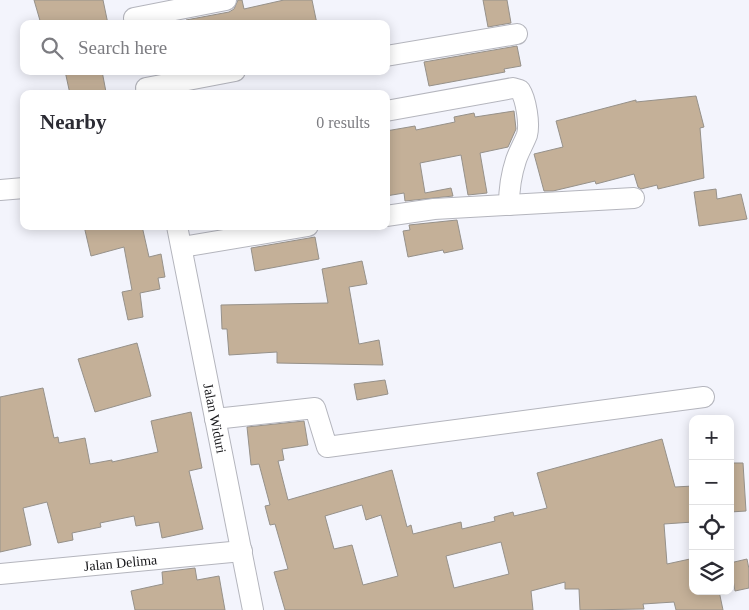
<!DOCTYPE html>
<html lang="en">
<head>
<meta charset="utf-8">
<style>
  body { margin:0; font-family:Georgia,serif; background:#f7f7f7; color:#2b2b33 }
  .controls { position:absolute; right:15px; bottom:15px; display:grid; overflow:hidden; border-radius:10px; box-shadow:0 2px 12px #0003 }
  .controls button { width:45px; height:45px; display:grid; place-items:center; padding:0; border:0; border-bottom:1px solid #e1e1e2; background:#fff; color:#2b2b33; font:25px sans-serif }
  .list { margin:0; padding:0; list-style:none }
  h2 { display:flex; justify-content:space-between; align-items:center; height:65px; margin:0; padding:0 20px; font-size:21px }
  h2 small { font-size:16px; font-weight:400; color:#7c7c81 }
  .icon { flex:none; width:28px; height:28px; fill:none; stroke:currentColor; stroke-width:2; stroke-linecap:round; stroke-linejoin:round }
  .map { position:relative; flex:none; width:749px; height:610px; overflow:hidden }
  .search { position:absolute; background:#fff; box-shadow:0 2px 12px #0003; left:20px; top:20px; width:370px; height:55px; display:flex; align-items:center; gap:12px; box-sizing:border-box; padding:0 18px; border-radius:10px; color:#7c7c81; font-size:19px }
  .panel { position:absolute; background:#fff; box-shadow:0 2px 12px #0003; left:20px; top:90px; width:370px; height:140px; border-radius:10px }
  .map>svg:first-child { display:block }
  .building { fill:#c4b098; stroke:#96918a; fill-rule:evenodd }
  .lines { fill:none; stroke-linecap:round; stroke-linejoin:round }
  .street-casing { stroke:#b4b5bd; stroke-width:22 }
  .street { stroke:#fff; stroke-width:20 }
  .labels { text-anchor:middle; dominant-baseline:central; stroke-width:4; stroke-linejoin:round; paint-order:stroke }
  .street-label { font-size:14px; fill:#161619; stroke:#fff }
</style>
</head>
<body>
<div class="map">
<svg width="749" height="610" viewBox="0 0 749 610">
  <rect width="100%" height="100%" fill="#f3f4fc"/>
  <path class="building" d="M 34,0 L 103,0 L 108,24 L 41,24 Z
    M 238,0 L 242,0 L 244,9 L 284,0 L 312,0 L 317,24 L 187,24 L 186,20 L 229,12 L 234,9 Z
    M 483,0 L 507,0 L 511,23 L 488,27 Z
    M 517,46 L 521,66 L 504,69 L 505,72 L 429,86 L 424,62 Z
    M 65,71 L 102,71 L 106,92 L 96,94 L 70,94 Z
    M 696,96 L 704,127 L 700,128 L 704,178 L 658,189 L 657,185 L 641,189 L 638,187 L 634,174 L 596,184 L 595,181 L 553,191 L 544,191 L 534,154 L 563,147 L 556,121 L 636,100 L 636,102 Z
    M 514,111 L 516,129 L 508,147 L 480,153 L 487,193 L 468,195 L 461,155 L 420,163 L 425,193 L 451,188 L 453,196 L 405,201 L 404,193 L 386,196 L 386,131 L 415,126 L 416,130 L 455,122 L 454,117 L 474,113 L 475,117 Z
    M 716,189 L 717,199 L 741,194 L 747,219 L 699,226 L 694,192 Z
    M 457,220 L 463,249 L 444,253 L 443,250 L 408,257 L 403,231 L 410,230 L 409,225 Z
    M 84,226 L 142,226 L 149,257 L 161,254 L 165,277 L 158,278 L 160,289 L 140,293 L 143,317 L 128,320 L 122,292 L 132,290 L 124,247 L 91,256 Z
    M 315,237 L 319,259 L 255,271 L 251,248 Z
    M 362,261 L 367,284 L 349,287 L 359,344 L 379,340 L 383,365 L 277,363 L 277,352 L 229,355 L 227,329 L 222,329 L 221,305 L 328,303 L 322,269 Z
    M 137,343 L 151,396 L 95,412 L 78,359 Z
    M 385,380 L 388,394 L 357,400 L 354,384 Z
    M 43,388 L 54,438 L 58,437 L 59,443 L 85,438 L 90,464 L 112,460 L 112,462 L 158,452 L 151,421 L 191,412 L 202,468 L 189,471 L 203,529 L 162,538 L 159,522 L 136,526 L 134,516 L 100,523 L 101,527 L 72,533 L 73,540 L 58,543 L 47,502 L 23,508 L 31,545 L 0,552 L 0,397 Z
    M 304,421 L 308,445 L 282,449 L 284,460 L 278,461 L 288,500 L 392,470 L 407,527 L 411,525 L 413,534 L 461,522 L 462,529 L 495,521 L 494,517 L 513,512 L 514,516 L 547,508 L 537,473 L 662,439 L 675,487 L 693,486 L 693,522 L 664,524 L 667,564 L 690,559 L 693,570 L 693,591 L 719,591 L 723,610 L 676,610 L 674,602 L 643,604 L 644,609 L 580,610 L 579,589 L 565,589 L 565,582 L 531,591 L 533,610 L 285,610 L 274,572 L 288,569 L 275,524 L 270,525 L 265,506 L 270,505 L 259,464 L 251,465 L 247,427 ZM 362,505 L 366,520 L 381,515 L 398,576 L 363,585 L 352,545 L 334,549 L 325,516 ZM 501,542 L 509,574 L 454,588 L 446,556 Z
    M 730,463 L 743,463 L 746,511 L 730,512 Z
    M 747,559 L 749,569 L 749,588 L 735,591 L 730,563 Z
    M 195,568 L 197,580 L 219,576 L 225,610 L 135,610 L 131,591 L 163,584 L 162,572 Z"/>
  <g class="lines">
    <g class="street-casing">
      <g id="street">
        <path d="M 134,18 L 226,0"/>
        <path d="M 386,56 L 517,34"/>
        <path d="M 146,88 L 235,71"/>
        <path d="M 386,111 L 513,88 L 520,90 C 526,99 530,124 527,135 C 524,143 519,151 516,160 C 511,175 509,189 509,205"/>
        <path d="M 0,190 L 24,188"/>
        <path d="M 386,216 L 434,209 L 634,198"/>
        <path id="s1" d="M 177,226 L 253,610"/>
        <path d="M 182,247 L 308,226"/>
        <path d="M 215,419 L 315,408 L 327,447 L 704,397"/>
        <path id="s2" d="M 0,574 L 242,551"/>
      </g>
    </g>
    <use href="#street" class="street"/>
  </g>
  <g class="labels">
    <g class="street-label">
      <text stroke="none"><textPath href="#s1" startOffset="196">Jalan Widuri</textPath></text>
      <text stroke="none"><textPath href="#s2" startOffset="121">Jalan Delima</textPath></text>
    </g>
  </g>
</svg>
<div class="controls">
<button>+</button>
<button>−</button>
<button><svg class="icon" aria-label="locate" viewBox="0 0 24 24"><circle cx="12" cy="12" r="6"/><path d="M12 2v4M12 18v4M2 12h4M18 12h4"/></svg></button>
<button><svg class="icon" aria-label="layers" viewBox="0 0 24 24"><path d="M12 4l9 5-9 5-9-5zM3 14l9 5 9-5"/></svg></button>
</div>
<div class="search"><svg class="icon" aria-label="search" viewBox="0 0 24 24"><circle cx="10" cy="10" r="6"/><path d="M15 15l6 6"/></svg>Search here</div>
<section class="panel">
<h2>Nearby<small>0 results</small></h2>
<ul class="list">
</ul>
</section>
</div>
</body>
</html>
